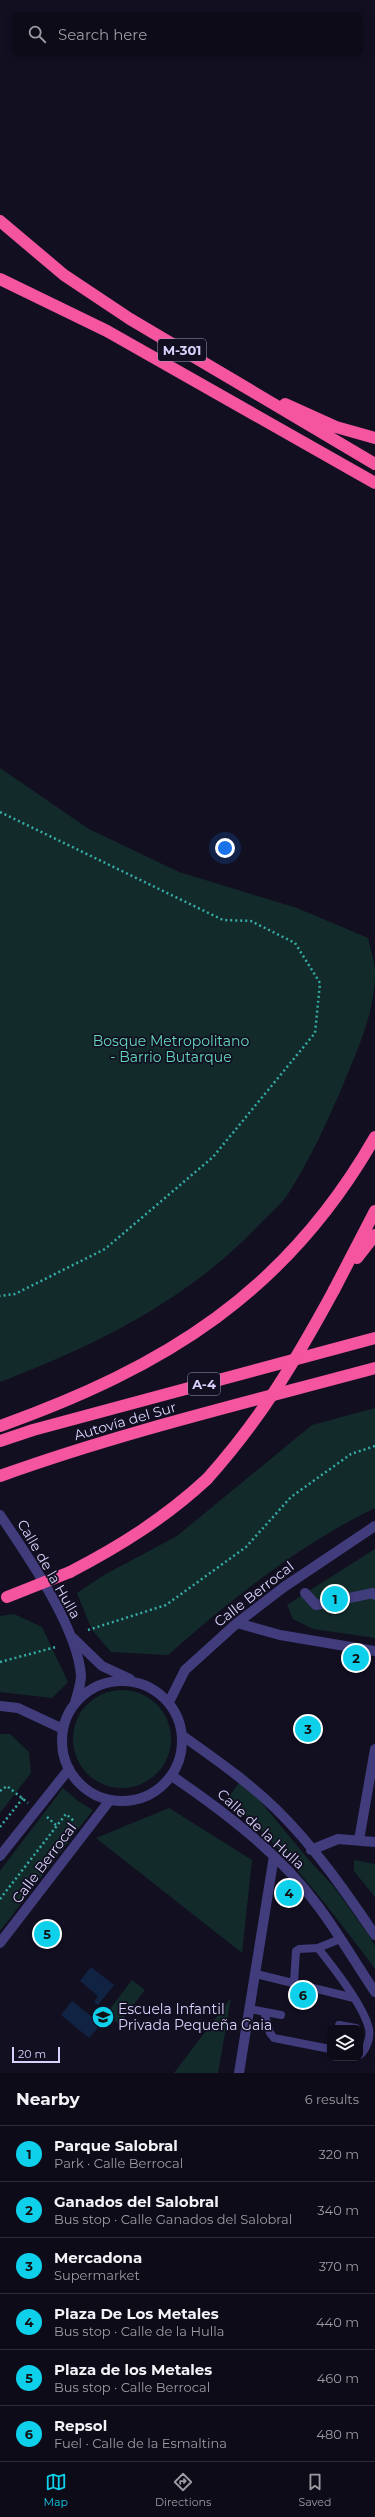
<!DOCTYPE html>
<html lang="en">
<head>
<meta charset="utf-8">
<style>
  body { margin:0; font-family:Montserrat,sans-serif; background:#171422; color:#f1f3f6 }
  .controls { position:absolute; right:12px; bottom:12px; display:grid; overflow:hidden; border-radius:8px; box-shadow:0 2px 10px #0003 }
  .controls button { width:36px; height:36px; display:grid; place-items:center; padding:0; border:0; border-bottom:1px solid #2e2b38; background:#0e0b19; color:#f1f3f6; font:20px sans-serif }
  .scale { position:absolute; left:12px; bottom:10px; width:48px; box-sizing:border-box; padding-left:4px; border:2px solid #d8d2fc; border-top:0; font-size:11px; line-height:14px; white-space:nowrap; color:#d8d2fc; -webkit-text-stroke:3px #120f21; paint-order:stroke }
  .you { position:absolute; left:225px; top:848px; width:14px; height:14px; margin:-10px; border:3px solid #fff; border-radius:50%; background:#1a73e8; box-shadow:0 0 0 6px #1a73e833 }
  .badge { display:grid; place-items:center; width:26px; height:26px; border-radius:50%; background:#0fd0eb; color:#111; font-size:13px; font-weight:700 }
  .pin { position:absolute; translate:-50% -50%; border:2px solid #fff; box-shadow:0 1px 4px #0006 }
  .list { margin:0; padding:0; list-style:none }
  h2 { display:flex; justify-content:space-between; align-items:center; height:52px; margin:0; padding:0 16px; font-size:17px }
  h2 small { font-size:13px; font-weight:400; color:#9b9ba2 }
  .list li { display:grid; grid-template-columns:26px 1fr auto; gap:12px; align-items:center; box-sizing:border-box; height:56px; padding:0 16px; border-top:1px solid #2e2b38 }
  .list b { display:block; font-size:15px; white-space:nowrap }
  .list p { margin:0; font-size:13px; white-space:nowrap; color:#9b9ba2 }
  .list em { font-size:13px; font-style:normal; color:#9b9ba2 }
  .icon { flex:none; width:22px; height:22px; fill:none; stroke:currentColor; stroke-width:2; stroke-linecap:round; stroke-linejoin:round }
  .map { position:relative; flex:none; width:375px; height:2073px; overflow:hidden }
  .search { position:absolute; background:#0e0b19; box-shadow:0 2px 10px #0003; left:12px; right:12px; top:12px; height:44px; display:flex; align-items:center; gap:10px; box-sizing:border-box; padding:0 14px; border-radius:8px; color:#9b9ba2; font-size:15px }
  .sheet { height:388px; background:#0e0b19 }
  nav { display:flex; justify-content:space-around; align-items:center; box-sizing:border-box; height:56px; border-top:1px solid #2e2b38; background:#0e0b19; font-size:11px; color:#9b9ba2 }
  nav a { display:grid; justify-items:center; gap:2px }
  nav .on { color:#0fd0eb }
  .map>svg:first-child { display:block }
  .green { fill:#122b2a }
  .water { fill:#112343 }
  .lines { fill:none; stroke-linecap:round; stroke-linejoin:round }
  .path { stroke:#36aca7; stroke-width:2.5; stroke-dasharray:2 3; stroke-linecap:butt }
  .service { stroke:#413d7d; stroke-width:8 }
  .pedestrian { stroke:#413d7d; stroke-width:10 }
  .minor { stroke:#413d7d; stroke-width:10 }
  .tertiary { stroke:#413d7d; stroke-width:10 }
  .motorway { stroke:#f4559e; stroke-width:12 }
  .motorway-bridge { stroke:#f4559e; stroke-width:12 }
  .labels { text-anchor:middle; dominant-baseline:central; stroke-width:3.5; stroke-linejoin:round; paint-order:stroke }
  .shield { fill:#120f21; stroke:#9d98ba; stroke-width:1 }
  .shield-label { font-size:13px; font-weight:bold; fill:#d8d2fc }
  .park-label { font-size:14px; fill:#63d7bd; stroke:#120f21 }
  .street-label { font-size:14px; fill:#d8d2fc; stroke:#120f21 }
  .poi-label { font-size:14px; fill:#d8d2fc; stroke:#120f21; text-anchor:start }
</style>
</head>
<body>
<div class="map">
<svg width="375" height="2073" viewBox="0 0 375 2073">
  <rect width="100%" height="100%" fill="#120f21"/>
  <path class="green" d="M 0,768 L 89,829 L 179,872 L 297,908 L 368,938 C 370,949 375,961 375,972 C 375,1013 358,1048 343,1085 C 327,1122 310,1160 288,1194 C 280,1206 267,1216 258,1226 C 188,1300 94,1346 0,1382 Z
    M 375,1408 L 375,1508 C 300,1544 230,1600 168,1655 L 111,1652 L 92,1630 L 77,1593 L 104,1575 L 177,1536 L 312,1425 Z
    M 375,1549 L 375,1638 L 313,1629 L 293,1619 L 287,1605 Z
    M 14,1614 L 42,1627 L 68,1682 L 52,1698 L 0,1692 L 0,1616 Z
    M73 1739a49 49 0 1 1 98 0a49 49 0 1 1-98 0Z
    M 0,1734 L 10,1734 L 29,1752 L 31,1773 L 0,1813 Z
    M 242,1779 L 308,1859 L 334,1887 L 368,1934 L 375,1946 L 375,1969 C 330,1908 284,1850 228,1798 Z
    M 63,1788 L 78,1801 L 93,1810 L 0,1931 L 0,1871 Z
    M 169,1808 L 252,1860 L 242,1953 L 96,1838 Z
    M 354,1860 L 375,1864 L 375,1897 L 354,1871 Z
    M 132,1980 L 145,1990 L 119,2024 L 106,2014 Z
    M 231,1998 L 218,2073 L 174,2073 Z"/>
  <path class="water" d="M 91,1967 L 114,1985 L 98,2005 L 94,2002 L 98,1996 L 80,1981 Z
    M 72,2001 L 101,2024 L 89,2038 L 61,2015 Z"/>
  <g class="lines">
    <path class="path" d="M 0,812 L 223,920 L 251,921 L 295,943 L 320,983 L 315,1033 L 213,1157 L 105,1249 L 15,1294 L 0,1296
      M 88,1630 L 166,1605 L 246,1547 L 291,1497 L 351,1454 L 375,1446
      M 0,1662 L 56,1647
      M 0,1791 L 7,1786 L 28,1803
      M 47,1817 L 57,1826
      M 0,1827 L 23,1798
      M 0,1899 L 66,1814 L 75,1822"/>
    <path class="service" d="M 318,1948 L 340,1939
      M 256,1974 L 354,1998
      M 294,1983 L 296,1951 L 299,1949 L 318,1948 C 333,1967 364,2006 369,2029 C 371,2037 366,2050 360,2055
      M 250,2009 L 281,2015
      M 264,2012 L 270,2033 L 274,2038 L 330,2049
      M 339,2025 L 356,2028"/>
    <path class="pedestrian" d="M 305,1593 L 316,1605 L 373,1593 L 375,1595"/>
    <path class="minor" d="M 237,1623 L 280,1635 L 375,1651
      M 169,1702 L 185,1670 L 237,1623 L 284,1587 L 375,1526
      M 0,1706 L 18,1708 L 63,1729
      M 183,1736 C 215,1759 247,1781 276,1809 C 314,1846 345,1891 375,1935
      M 172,1776 C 225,1812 280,1854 318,1906 C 339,1934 356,1964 375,1992
      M 359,1840 L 375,1749
      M 311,1850 L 338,1839 L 375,1842
      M 0,1856 L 69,1769
      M 0,1943 L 110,1800
      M 239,2073 L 274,1856"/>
    <path class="tertiary" d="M 0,1515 C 27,1555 78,1628 81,1676 C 81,1684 77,1695 75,1703
      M 73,1638 L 102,1666 L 130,1679
      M62 1741a60 60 0 1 1 120 0a60 60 0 1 1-120 0Z"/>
    <path class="motorway" d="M 0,221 L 64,275 L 130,319 L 375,464
      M 0,279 L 107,331 L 375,483
      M 285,404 L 336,427 L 375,438
      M 357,1258 L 375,1235
      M 334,1290 L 375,1211
      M 0,1426 C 165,1367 286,1293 375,1137
      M 0,1441 L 33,1430 L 375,1338
      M 0,1476 C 122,1432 249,1402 375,1368
      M 70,1572 C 120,1546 165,1518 207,1479"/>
    <path class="motorway-bridge" d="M 207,1479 C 261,1419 296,1360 334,1290
      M 7,1597 L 70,1572"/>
  </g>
  <defs>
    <g id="school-disc" transform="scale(1.15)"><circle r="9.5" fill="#0fd0eb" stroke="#120f21"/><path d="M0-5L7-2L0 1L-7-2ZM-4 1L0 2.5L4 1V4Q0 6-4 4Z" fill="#111"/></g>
  </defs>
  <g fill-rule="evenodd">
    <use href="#school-disc" x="103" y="2017"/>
  </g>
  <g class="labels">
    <g class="shield">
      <rect x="158" y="339" width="48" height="22" rx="3"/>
      <rect x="188" y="1373" width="32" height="22" rx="3"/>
    </g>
    <g class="shield-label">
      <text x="182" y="350">M-301</text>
      <text x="204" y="1384">A-4</text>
    </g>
    <g class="park-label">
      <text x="171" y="1041">Bosque Metropolitano<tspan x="171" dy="16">- Barrio Butarque</tspan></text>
    </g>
    <g class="street-label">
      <text transform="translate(125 1421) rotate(-16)">Autovía del Sur</text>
      <text transform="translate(49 1569) rotate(60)">Calle de la Hulla</text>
      <text transform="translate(254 1594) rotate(-38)">Calle Berrocal</text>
      <text transform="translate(261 1829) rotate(42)">Calle de la Hulla</text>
      <text transform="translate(44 1863) rotate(-53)">Calle Berrocal</text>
    </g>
    <g class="poi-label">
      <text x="118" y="2009">Escuela Infantil<tspan x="118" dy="16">Privada Pequeña Gaia</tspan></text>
    </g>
  </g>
</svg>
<div class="controls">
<button><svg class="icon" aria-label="layers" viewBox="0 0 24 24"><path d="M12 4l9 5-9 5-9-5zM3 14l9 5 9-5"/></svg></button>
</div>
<div class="scale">20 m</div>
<div class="you"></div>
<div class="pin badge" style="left:335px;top:1599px">1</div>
<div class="pin badge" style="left:356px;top:1658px">2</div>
<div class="pin badge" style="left:308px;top:1729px">3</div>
<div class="pin badge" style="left:289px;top:1893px">4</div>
<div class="pin badge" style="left:47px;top:1934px">5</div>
<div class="pin badge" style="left:303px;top:1995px">6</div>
<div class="search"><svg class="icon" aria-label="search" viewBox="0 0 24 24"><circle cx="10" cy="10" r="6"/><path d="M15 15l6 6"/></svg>Search here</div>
</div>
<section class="sheet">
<h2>Nearby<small>6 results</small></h2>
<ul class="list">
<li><span class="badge">1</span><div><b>Parque Salobral</b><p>Park · Calle Berrocal</p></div><em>320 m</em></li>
<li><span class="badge">2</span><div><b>Ganados del Salobral</b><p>Bus stop · Calle Ganados del Salobral</p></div><em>340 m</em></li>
<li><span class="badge">3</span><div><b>Mercadona</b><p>Supermarket</p></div><em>370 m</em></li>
<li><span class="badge">4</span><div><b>Plaza De Los Metales</b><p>Bus stop · Calle de la Hulla</p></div><em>440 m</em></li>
<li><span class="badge">5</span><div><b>Plaza de los Metales</b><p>Bus stop · Calle Berrocal</p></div><em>460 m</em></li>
<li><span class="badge">6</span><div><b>Repsol</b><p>Fuel · Calle de la Esmaltina</p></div><em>480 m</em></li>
</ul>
</section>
<nav>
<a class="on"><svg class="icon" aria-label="map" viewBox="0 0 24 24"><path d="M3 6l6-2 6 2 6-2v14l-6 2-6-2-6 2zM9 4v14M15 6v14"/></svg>Map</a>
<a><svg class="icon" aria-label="directions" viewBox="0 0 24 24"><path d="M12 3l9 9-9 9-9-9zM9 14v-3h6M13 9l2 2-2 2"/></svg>Directions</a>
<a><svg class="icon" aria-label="saved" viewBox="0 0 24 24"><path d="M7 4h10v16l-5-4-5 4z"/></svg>Saved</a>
</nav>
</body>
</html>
